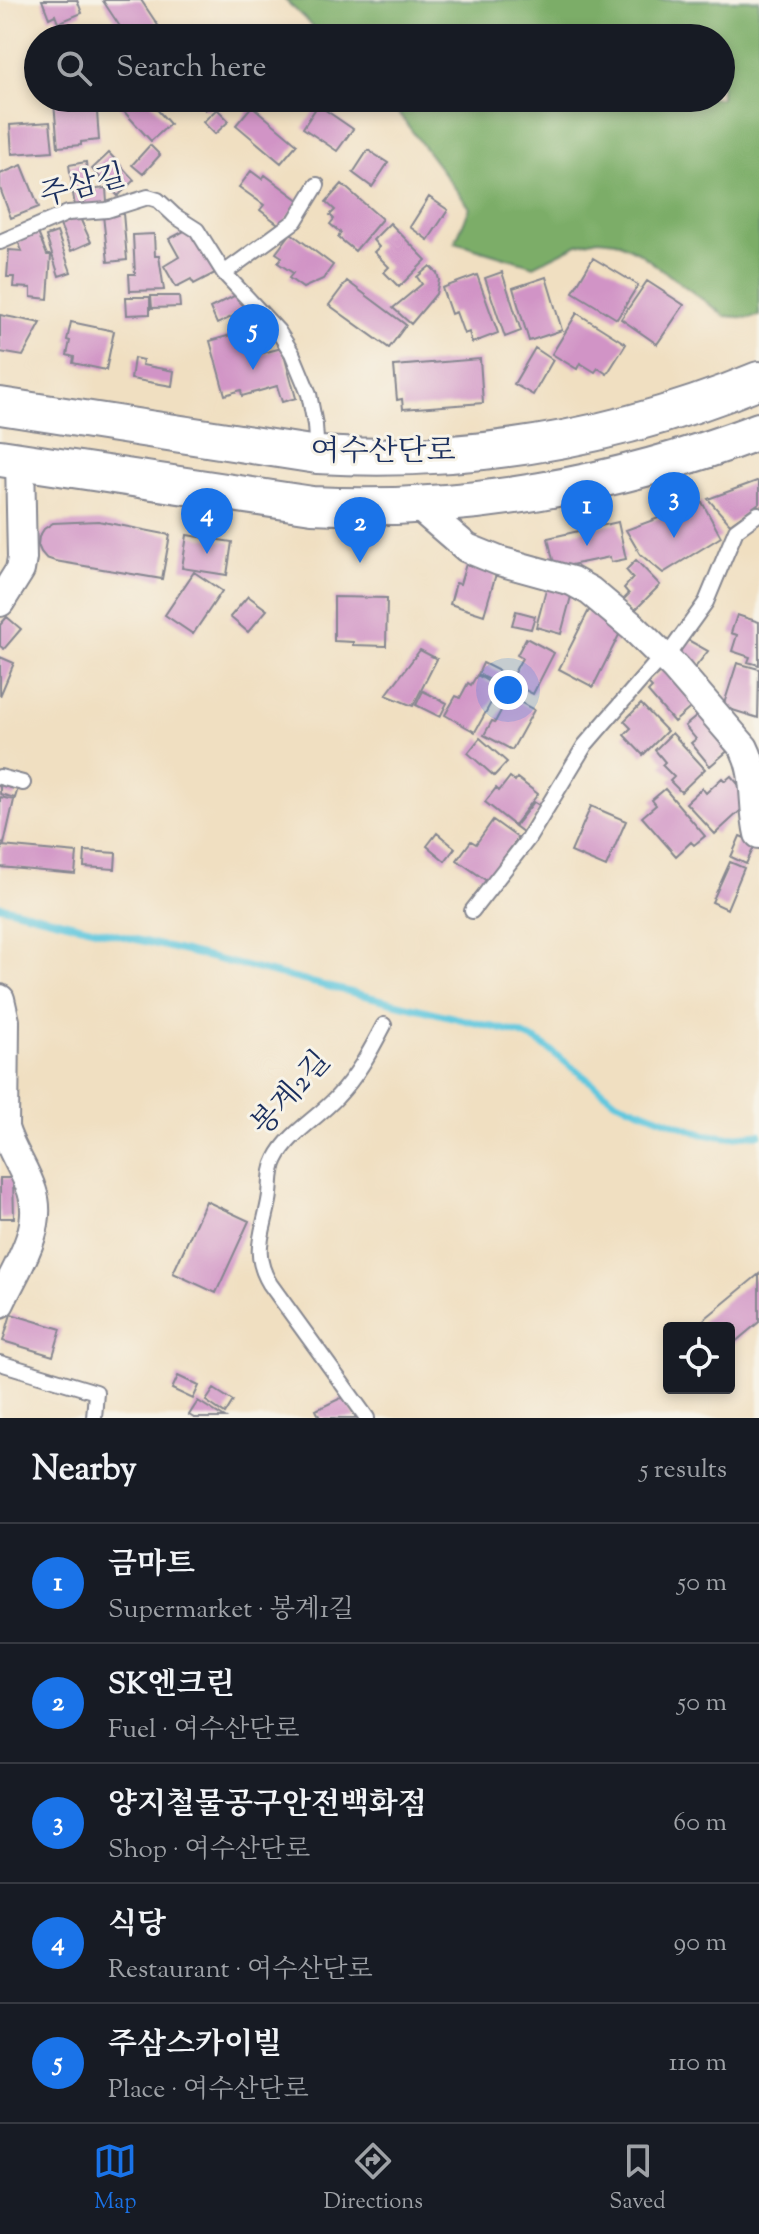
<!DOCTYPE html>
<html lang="en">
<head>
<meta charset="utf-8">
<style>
  body { margin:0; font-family:"Sorts Mill Goudy","Noto Serif KR",serif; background:#20242c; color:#f1f3f6 }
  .controls { position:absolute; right:24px; bottom:24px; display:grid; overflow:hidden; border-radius:8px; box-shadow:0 4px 12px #0003 }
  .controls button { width:72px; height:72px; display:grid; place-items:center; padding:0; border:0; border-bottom:2px solid #363941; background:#171b24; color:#f1f3f6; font:40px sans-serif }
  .you { position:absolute; left:508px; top:690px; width:28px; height:28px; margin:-20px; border:6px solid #fff; border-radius:50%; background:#1a73e8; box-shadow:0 0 0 12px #1a73e833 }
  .badge { display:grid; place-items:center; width:52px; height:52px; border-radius:50%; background:#1a73e8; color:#fff; font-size:26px; font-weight:700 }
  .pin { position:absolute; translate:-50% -66px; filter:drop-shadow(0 2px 4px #0008) }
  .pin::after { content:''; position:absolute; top:42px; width:28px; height:24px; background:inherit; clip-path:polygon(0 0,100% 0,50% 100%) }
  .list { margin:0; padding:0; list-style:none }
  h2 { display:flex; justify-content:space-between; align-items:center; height:104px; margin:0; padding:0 32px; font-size:34px }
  h2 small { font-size:26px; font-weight:400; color:#9ea1a6 }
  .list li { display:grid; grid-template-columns:52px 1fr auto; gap:24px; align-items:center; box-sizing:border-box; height:120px; padding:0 32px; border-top:2px solid #363941 }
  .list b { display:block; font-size:30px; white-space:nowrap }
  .list p { margin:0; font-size:26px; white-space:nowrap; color:#9ea1a6 }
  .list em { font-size:26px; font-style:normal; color:#9ea1a6 }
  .icon { flex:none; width:44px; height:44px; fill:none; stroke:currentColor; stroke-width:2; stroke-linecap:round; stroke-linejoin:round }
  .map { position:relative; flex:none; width:759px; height:1418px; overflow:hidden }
  .search { position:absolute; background:#171b24; box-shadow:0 4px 12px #0003; left:24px; right:24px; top:24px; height:88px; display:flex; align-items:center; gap:20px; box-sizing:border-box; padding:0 28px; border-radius:44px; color:#9ea1a6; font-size:30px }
  .sheet { height:704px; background:#171b24 }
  nav { display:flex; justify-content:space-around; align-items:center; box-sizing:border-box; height:112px; border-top:2px solid #363941; background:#171b24; font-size:22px; color:#9ea1a6 }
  nav a { display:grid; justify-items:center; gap:4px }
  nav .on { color:#1a73e8 }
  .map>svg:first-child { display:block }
  .forest { fill:#7cad68; stroke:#4c6e63; stroke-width:2 }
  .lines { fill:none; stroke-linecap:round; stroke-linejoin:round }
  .stream { stroke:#61c7de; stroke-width:7 }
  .building { fill:#d194c6 }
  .service-casing { stroke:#868790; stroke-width:18 }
  .minor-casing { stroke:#868790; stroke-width:32 }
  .tertiary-casing { stroke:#868790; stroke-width:40 }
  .service { stroke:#fff; stroke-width:14 }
  .minor { stroke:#fff; stroke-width:28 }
  .tertiary { stroke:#fff; stroke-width:36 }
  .labels { text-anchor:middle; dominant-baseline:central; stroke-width:6; stroke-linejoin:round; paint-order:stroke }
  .street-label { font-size:30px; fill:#1b2f5e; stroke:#f7f3e8 }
</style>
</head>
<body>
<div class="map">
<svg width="759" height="1418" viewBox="0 0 759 1418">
  <rect width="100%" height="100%" fill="#f7f3e8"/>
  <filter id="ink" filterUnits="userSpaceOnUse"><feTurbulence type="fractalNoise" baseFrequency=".0125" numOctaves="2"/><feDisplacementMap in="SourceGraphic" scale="16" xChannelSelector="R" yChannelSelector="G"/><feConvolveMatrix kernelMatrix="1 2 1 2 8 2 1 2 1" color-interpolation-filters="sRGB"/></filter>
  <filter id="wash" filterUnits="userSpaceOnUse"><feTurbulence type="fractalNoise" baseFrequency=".006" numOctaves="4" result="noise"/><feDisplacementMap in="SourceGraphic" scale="32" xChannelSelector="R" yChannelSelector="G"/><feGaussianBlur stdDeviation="1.8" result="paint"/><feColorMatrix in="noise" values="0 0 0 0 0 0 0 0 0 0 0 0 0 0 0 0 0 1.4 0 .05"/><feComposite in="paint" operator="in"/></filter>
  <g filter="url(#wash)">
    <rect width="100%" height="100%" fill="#f0dfc1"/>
    <path class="forest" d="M 285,0 L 759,0 L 759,316 L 750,318 L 725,316 L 638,252 L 616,241 L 598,239 L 578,244 L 534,266 L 455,242 L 470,208 L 387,98 L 721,98 L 721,38 L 325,38 Z"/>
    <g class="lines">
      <path class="stream" d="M 0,906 L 521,1034 L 537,1041 L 550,1050 L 614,1100 L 702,1134 L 727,1137 L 759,1134"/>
    </g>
    <g id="blocks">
      <path class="building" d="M 42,0 L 77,0 L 82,13 L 58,23 L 55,15 L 49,18 Z
        M 105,0 L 141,0 L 159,27 L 142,38 L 135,38 L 132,34 L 127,37 L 103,1 Z
        M 59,98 L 96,98 L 99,140 L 81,142 L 81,145 L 58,147 L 54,103 L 59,103 Z
        M 128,98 L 147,98 L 170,124 L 151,141 L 119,106 Z
        M 198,98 L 226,98 L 205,110 Z
        M 318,105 L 353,129 L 337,151 L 303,128 Z
        M 252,106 L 297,144 L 281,163 L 236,125 Z
        M 217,109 L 229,121 L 215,134 L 203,122 Z
        M 50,122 L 53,151 L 12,154 L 10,125 Z
        M 150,145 L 160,155 L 143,174 L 132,165 Z
        M 368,150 L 388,163 L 372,187 L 353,173 Z
        M 109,153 L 134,180 L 118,196 L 92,169 Z
        M 86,162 L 89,190 L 106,188 L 107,203 L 75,207 L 69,165 Z
        M 22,165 L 39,207 L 11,218 L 0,188 L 0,174 Z
        M 251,171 L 262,179 L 265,175 L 300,201 L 281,226 L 260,210 L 264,205 L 239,187 Z
        M 342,184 L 382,219 L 355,251 L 338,237 L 341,233 L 330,224 L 334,219 L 330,215 L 335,210 L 326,202 Z
        M 429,197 L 448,210 L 428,240 L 410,227 Z
        M 123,213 L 127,260 L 108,262 L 103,215 Z
        M 79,216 L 91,242 L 71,251 L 60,225 Z
        M 390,223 L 426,260 L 399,287 L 384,272 L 389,267 L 374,252 L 379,247 L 373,240 Z
        M 190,228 L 215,273 L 194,284 L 191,279 L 176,287 L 164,266 L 179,257 L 169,239 Z
        M 57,232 L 71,272 L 59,276 L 46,236 Z
        M 38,233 L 47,255 L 51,255 L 48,299 L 31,297 L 31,288 L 13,287 L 14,277 L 7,277 L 9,250 L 22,251 L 18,241 Z
        M 291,233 L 333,265 L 323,279 L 303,288 L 289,278 L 293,273 L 278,263 L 282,257 L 276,253 Z
        M 154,234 L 155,256 L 159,256 L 164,290 L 130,291 L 129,274 L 135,274 L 133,235 Z
        M 593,258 L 638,285 L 617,319 L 573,292 Z
        M 430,266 L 437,273 L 439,280 L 436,294 L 411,324 L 393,308 L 422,284 L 417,277 Z
        M 502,272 L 521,331 L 505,337 L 485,278 Z
        M 477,275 L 498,333 L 472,343 L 469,332 L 464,334 L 456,312 L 451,314 L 442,288 Z
        M 546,277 L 562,330 L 529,341 L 513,288 Z
        M 347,281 L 406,325 L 389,348 L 329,305 Z
        M 647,281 L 684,305 L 657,344 L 621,319 Z
        M 238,294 L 246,310 L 217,324 L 210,308 Z
        M 151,296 L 179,296 L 180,307 L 152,308 Z
        M 126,297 L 150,297 L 150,314 L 127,315 Z
        M 577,313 L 626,344 L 607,374 L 598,368 L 595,372 L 580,363 L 577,369 L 552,354 Z
        M 0,315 L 41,323 L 23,356 L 0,352 Z
        M 71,322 L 114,331 L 106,370 L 73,363 L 74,357 L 67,355 L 70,341 L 67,340 Z
        M 252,329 L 259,354 L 282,348 L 296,398 L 282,402 L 277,386 L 242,396 L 241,390 L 225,395 L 210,341 Z
        M 535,348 L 553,360 L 533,395 L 514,384 Z
        M 134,358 L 143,360 L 142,365 L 174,371 L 172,386 L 131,379 Z
        M 480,359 L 483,403 L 403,409 L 402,399 L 397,400 L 394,366 Z
        M 757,481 L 759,483 L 759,503 L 730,524 L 708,499 Z
        M 702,502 L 721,537 L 663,573 L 640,554 L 626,530 Z
        M 98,521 L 170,535 L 162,579 L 55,561 L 46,558 L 41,552 L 38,545 L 39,537 L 44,529 L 53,523 Z
        M 618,522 L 626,559 L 611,562 L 610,557 L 561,567 L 560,562 L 554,564 L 548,538 Z
        M 187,535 L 232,542 L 227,575 L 182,568 Z
        M 474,560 L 498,567 L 484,615 L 450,604 L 456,583 L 460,584 L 466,564 L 472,566 Z
        M 636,560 L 660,585 L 632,613 L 621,602 L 629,594 L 624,588 L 633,578 L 626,570 Z
        M 194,572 L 222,591 L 193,634 L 165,615 Z
        M 548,582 L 573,589 L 561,634 L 536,627 Z
        M 248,596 L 267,610 L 248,632 L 230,617 Z
        M 334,597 L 387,598 L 386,646 L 353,645 L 353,642 L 334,641 Z
        M 589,610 L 623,627 L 593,687 L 559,669 Z
        M 516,611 L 535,616 L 531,629 L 512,625 Z
        M 737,615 L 759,622 L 759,665 L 748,662 L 750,657 L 732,651 L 737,635 L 731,633 Z
        M 7,617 L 21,629 L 4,649 L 0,646 L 0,625 Z
        M 526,638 L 554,653 L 533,694 L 509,682 L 522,658 L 517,655 Z
        M 688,640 L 708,651 L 690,674 L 675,657 Z
        M 420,650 L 437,659 L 413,706 L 386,695 Z
        M 0,657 L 14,663 L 0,696 Z
        M 483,663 L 503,673 L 498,684 L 478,674 Z
        M 737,663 L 759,669 L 758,718 L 723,707 Z
        M 664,669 L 695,704 L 674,722 L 648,692 L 652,688 L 648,684 Z
        M 477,675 L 499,688 L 475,732 L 445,715 L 456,696 L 460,698 L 468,683 L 471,685 Z
        M 423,691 L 447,703 L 440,717 L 416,705 Z
        M 509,696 L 534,710 L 512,750 L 484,735 L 492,721 L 495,722 Z
        M 641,704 L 667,731 L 643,755 L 624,735 L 631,728 L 624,721 Z
        M 702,712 L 731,748 L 710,766 L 691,743 L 696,739 L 685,726 Z
        M 672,733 L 705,769 L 681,792 L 670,781 L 674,777 L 662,765 L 665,762 L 655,750 Z
        M 480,738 L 507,762 L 494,776 L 468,753 Z
        M 731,776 L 752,800 L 715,834 L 686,803 L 702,788 L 706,793 L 722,778 L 725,781 Z
        M 510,777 L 515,781 L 517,778 L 538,794 L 514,825 L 485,802 L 496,788 L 499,791 Z
        M 0,780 L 19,785 L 15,798 L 0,794 Z
        M 665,789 L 705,836 L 694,845 L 691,842 L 676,856 L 642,817 L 656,805 L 652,800 Z
        M 0,797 L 14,800 L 4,844 L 0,843 Z
        M 534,802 L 542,807 L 523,832 L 515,826 Z
        M 591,806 L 626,821 L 606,867 L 571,852 Z
        M 493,820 L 518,838 L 487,881 L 457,860 L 471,841 L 476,844 Z
        M 437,833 L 455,848 L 445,861 L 427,846 Z
        M 740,836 L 756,843 L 746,864 L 731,857 Z
        M 2,846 L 77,853 L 75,874 L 0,867 Z
        M 85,851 L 116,853 L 115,869 L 84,867 Z
        M 730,862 L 744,868 L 727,909 L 712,902 Z
        M 0,1178 L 13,1178 L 14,1218 L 0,1218 Z
        M 206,1201 L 249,1221 L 216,1293 L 173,1273 Z
        M 759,1274 L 759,1322 L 729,1347 L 729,1328 L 708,1328 L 702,1321 Z
        M 11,1314 L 61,1329 L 53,1356 L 3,1341 Z
        M 178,1376 L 199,1386 L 193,1399 L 172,1389 Z
        M 214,1389 L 233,1401 L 225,1414 L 206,1401 Z
        M 345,1396 L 356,1418 L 320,1418 L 316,1410 Z
        M 198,1401 L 225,1418 L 194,1418 L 189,1415 Z"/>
    </g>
  </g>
  <g filter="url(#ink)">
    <use href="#blocks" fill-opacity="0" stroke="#868790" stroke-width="2"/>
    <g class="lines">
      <g class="service-casing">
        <path id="service" d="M 0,242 L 68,213 L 107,210 L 148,197 L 158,200 L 175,216 L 197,230 L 224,273 L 278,331 L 292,353 L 309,394 L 315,425 L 317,455
          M 224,273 L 295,221 L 317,185
          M 665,659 L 706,602 L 736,530 L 758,514
          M 0,777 L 23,783
          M 472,911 L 528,839 L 585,745 L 662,656
          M 0,1363 L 96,1392 L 94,1418
          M 367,1418 L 270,1284 C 251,1253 263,1234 269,1201 C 272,1187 269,1172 276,1159 C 289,1133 318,1118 337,1097 C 357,1076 370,1052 384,1025"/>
      </g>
      <g class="minor-casing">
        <path id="minor" d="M 417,505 L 467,548 L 499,561 L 572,581 L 590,591 L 633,627 L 675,668 L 744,748 C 758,776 752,805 759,834
          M 0,602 L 20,570 L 22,558 L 20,460
          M 0,999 L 5,1021 L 4,1128 C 11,1151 25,1169 32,1191 C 45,1229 15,1270 0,1303"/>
      </g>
      <g class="tertiary-casing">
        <path id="tertiary" d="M 0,406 L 317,455 C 469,464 619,438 759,380
          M 0,458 L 312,505 C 464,513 617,485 759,431"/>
      </g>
      <use href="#service" class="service"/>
      <use href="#minor" class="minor"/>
      <use href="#tertiary" class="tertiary"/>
    </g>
  </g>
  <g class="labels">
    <g class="street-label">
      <text transform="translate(83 187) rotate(-15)">주삼길</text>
      <text x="383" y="452">여수산단로</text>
      <text transform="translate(292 1094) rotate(-48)">봉계2길</text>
    </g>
  </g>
</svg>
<div class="controls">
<button><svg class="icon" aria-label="locate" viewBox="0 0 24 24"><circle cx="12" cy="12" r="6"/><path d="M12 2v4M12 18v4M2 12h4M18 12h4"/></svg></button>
</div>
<div class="you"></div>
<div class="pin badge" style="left:587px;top:546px">1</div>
<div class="pin badge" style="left:360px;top:563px">2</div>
<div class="pin badge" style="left:674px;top:538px">3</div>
<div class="pin badge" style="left:207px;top:554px">4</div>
<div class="pin badge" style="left:253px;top:370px">5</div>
<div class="search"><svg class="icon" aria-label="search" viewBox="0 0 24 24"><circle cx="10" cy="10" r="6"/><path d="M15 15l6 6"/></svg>Search here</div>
</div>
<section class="sheet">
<h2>Nearby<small>5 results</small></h2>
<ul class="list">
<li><span class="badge">1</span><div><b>금마트</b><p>Supermarket · 봉계1길</p></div><em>50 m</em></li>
<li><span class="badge">2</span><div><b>SK엔크린</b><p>Fuel · 여수산단로</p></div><em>50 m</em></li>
<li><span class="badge">3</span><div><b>양지철물공구안전백화점</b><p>Shop · 여수산단로</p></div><em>60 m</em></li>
<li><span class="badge">4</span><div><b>식당</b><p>Restaurant · 여수산단로</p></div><em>90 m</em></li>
<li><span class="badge">5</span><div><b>주삼스카이빌</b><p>Place · 여수산단로</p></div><em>110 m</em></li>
</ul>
</section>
<nav>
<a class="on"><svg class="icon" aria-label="map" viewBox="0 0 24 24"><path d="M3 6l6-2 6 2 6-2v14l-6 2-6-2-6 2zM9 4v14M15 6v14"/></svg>Map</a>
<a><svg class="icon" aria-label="directions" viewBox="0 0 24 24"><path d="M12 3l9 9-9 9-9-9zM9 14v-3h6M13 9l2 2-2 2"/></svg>Directions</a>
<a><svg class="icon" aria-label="saved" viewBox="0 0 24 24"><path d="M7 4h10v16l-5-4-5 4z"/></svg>Saved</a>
</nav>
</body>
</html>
